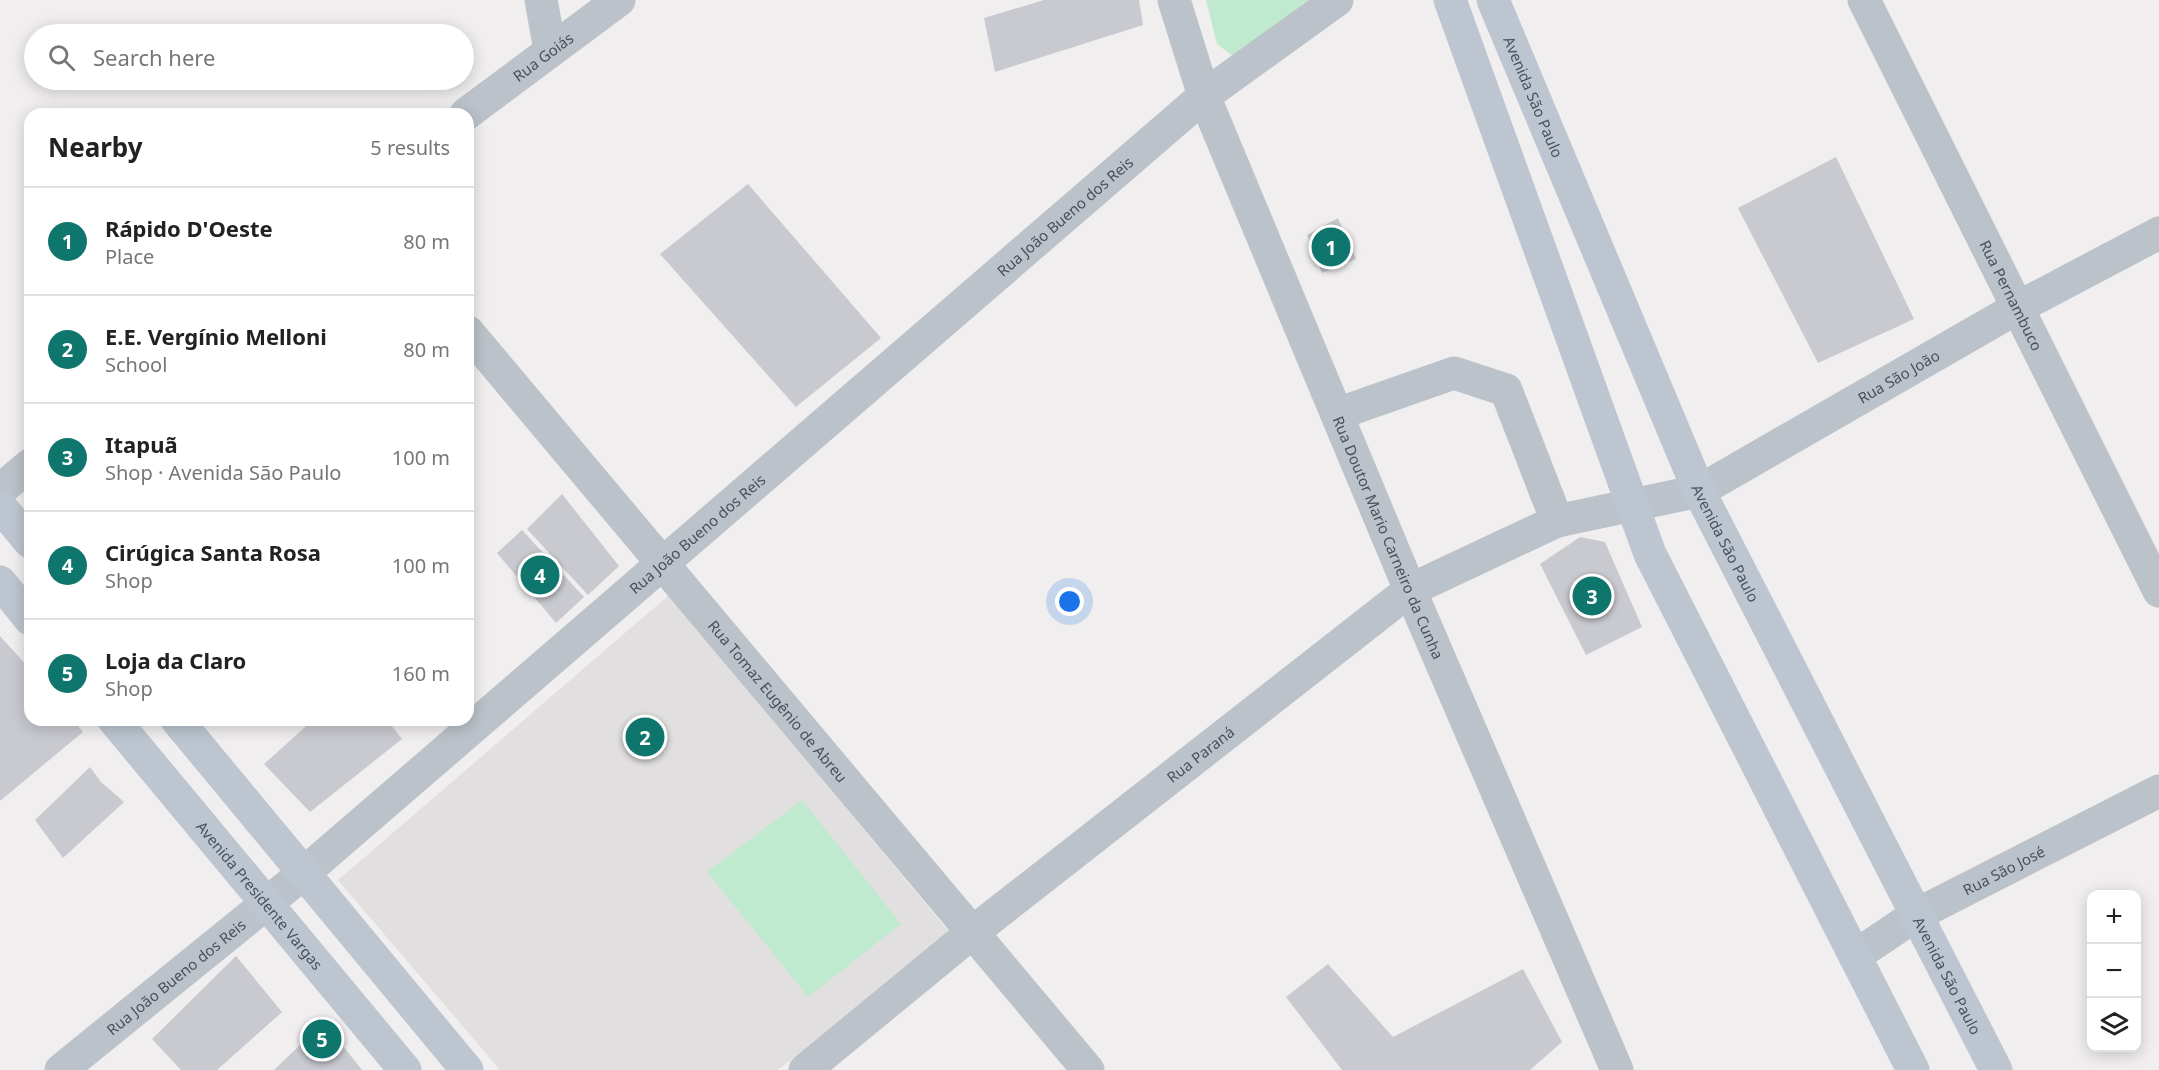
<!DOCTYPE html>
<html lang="en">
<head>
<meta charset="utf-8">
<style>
  body { margin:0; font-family:"Noto Sans",sans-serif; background:#f6f6f6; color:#222 }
  .controls { position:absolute; right:18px; bottom:18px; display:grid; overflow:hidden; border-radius:12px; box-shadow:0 3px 15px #0003 }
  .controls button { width:54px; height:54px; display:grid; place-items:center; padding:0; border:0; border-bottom:2px solid #e0e0e0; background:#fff; color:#222; font:30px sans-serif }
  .you { position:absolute; left:1070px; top:602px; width:21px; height:21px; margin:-15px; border:4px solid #fff; border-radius:50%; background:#1a73e8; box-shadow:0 0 0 9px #1a73e833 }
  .badge { display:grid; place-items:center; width:39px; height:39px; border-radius:50%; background:#0f766e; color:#fff; font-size:20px; font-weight:700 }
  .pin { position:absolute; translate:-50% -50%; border:3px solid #fff; box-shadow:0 2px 6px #0006 }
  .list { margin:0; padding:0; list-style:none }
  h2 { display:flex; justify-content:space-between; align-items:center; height:78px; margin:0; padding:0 24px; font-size:26px }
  h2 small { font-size:20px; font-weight:400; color:#767676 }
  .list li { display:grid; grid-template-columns:39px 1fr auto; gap:18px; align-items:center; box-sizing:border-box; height:108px; padding:0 24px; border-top:2px solid #e0e0e0 }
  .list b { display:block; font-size:22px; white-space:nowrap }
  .list p { margin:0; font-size:20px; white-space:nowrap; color:#767676 }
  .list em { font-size:20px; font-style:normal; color:#767676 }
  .icon { flex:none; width:33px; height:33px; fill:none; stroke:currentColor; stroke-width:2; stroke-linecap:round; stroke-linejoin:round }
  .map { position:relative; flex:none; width:2159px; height:1070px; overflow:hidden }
  .search { position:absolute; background:#fff; box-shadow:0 3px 15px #0003; left:24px; top:24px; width:450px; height:66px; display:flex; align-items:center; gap:15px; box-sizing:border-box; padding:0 21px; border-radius:33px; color:#767676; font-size:22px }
  .panel { position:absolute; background:#fff; box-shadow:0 3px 15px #0003; left:24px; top:108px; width:450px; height:618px; border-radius:18px }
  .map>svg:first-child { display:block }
  .education { fill:#e1dfdf }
  .green { fill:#c0ead0 }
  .building { fill:#c9cad0 }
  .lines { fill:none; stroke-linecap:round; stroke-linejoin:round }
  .street { stroke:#bbc2c9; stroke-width:33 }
  .secondary { stroke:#bdc6d0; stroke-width:33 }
  .labels { text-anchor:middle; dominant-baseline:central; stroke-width:4.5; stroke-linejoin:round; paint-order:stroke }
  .street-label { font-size:15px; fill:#485159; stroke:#fff }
</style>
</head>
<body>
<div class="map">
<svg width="2159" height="1070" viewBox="0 0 2159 1070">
  <rect width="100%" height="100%" fill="#f0eeee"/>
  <path class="education" d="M 669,595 L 949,932 L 778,1070 L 500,1070 L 338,880 Z"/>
  <path class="green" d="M 1206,0 L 1308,0 L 1234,57 L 1217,44 Z
    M 802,800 L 901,924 L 808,997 L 707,872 Z"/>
  <path class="building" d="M 1044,0 L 1139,0 L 1143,25 L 995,72 L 984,18 Z
    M 1836,157 L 1914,319 L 1818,363 L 1738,208 Z
    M 748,184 L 881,338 L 796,407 L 660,254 Z
    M 1338,218 L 1356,259 L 1322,273 L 1307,235 Z
    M 562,494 L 619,566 L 588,595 L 527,529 Z
    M 522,530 L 584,597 L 556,623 L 497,553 Z
    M 1580,537 L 1605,542 L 1642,627 L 1586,655 L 1540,564 Z
    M 0,636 L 30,669 L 30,720 L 73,720 L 83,732 L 0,801 Z
    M 313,720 L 387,720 L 402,739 L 310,812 L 264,764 Z
    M 90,767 L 101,782 L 124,802 L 63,858 L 35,820 Z
    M 236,956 L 282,1012 L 217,1070 L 181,1070 L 152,1039 Z
    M 1328,964 L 1393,1037 L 1523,969 L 1562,1042 L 1530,1070 L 1342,1070 L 1286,997 Z
    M 324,1022 L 362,1070 L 274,1070 Z"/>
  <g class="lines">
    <g class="street">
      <path d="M 541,0 L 550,50"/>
      <path id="s1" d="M 1174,0 L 1204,96 L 1410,590 L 1617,1070"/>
      <path id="s2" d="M 1864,0 L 2159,591"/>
      <path id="s3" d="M 466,114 L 619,0"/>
      <path id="s4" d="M 468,332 L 1088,1070"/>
      <path d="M 1337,414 L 1454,373 L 1506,390 L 1557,521"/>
      <path d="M 0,490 L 30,465"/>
      <path id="s5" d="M 1855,956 L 1916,915 L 2159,791"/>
      <path id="s6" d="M 61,1070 L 304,873 L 1204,96 L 1337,0"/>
      <path id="s7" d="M 805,1070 L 973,932 L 1410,590 L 1557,521 L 1699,491 L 2017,308 L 2159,233"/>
    </g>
    <g class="secondary">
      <path d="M 1450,0 L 1650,554 L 1913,1070"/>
      <path id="s8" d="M 1493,0 L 1699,491 L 1996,1070"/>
      <path d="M 0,506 L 30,542"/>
      <path d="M 0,582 L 30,619"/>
      <path id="s9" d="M 114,720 L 405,1070"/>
      <path d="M 177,720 L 467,1070"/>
    </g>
  </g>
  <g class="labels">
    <g class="street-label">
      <text stroke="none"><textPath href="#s3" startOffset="96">Rua Goiás</textPath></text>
      <text stroke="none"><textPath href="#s8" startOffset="105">Avenida São Paulo</textPath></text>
      <text stroke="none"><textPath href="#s6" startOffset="1318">Rua João Bueno dos Reis</textPath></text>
      <text stroke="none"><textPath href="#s2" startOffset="330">Rua Pernambuco</textPath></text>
      <text stroke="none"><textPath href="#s7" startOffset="1310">Rua São João</textPath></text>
      <text stroke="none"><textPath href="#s6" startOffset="832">Rua João Bueno dos Reis</textPath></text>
      <text stroke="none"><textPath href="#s1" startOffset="579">Rua Doutor Mario Carneiro da Cunha</textPath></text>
      <text stroke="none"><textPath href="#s8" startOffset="591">Avenida São Paulo</textPath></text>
      <text stroke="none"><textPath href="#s4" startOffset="482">Rua Tomaz Eugênio de Abreu</textPath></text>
      <text stroke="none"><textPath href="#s7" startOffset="506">Rua Paraná</textPath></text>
      <text stroke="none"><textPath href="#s5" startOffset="172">Rua São José</textPath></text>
      <text stroke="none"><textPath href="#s9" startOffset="228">Avenida Presidente Vargas</textPath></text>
      <text stroke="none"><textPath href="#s6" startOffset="148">Rua João Bueno dos Reis</textPath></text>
      <text stroke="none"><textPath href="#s8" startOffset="1077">Avenida São Paulo</textPath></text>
    </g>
  </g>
</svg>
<div class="controls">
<button>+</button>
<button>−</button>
<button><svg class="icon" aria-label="layers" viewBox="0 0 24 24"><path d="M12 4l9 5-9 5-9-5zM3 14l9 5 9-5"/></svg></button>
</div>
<div class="you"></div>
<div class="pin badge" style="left:1331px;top:247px">1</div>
<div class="pin badge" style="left:645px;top:737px">2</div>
<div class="pin badge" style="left:1592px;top:596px">3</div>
<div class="pin badge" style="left:540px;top:575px">4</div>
<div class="pin badge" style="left:322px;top:1039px">5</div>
<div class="search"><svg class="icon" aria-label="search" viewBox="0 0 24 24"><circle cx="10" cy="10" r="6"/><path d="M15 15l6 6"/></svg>Search here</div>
<section class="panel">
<h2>Nearby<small>5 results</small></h2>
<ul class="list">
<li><span class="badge">1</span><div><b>Rápido D'Oeste</b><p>Place</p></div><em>80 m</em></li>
<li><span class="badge">2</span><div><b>E.E. Vergínio Melloni</b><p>School</p></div><em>80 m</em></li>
<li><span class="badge">3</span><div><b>Itapuã</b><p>Shop · Avenida São Paulo</p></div><em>100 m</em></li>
<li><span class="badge">4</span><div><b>Cirúgica Santa Rosa</b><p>Shop</p></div><em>100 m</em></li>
<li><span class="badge">5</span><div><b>Loja da Claro</b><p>Shop</p></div><em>160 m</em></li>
</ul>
</section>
</div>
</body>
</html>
